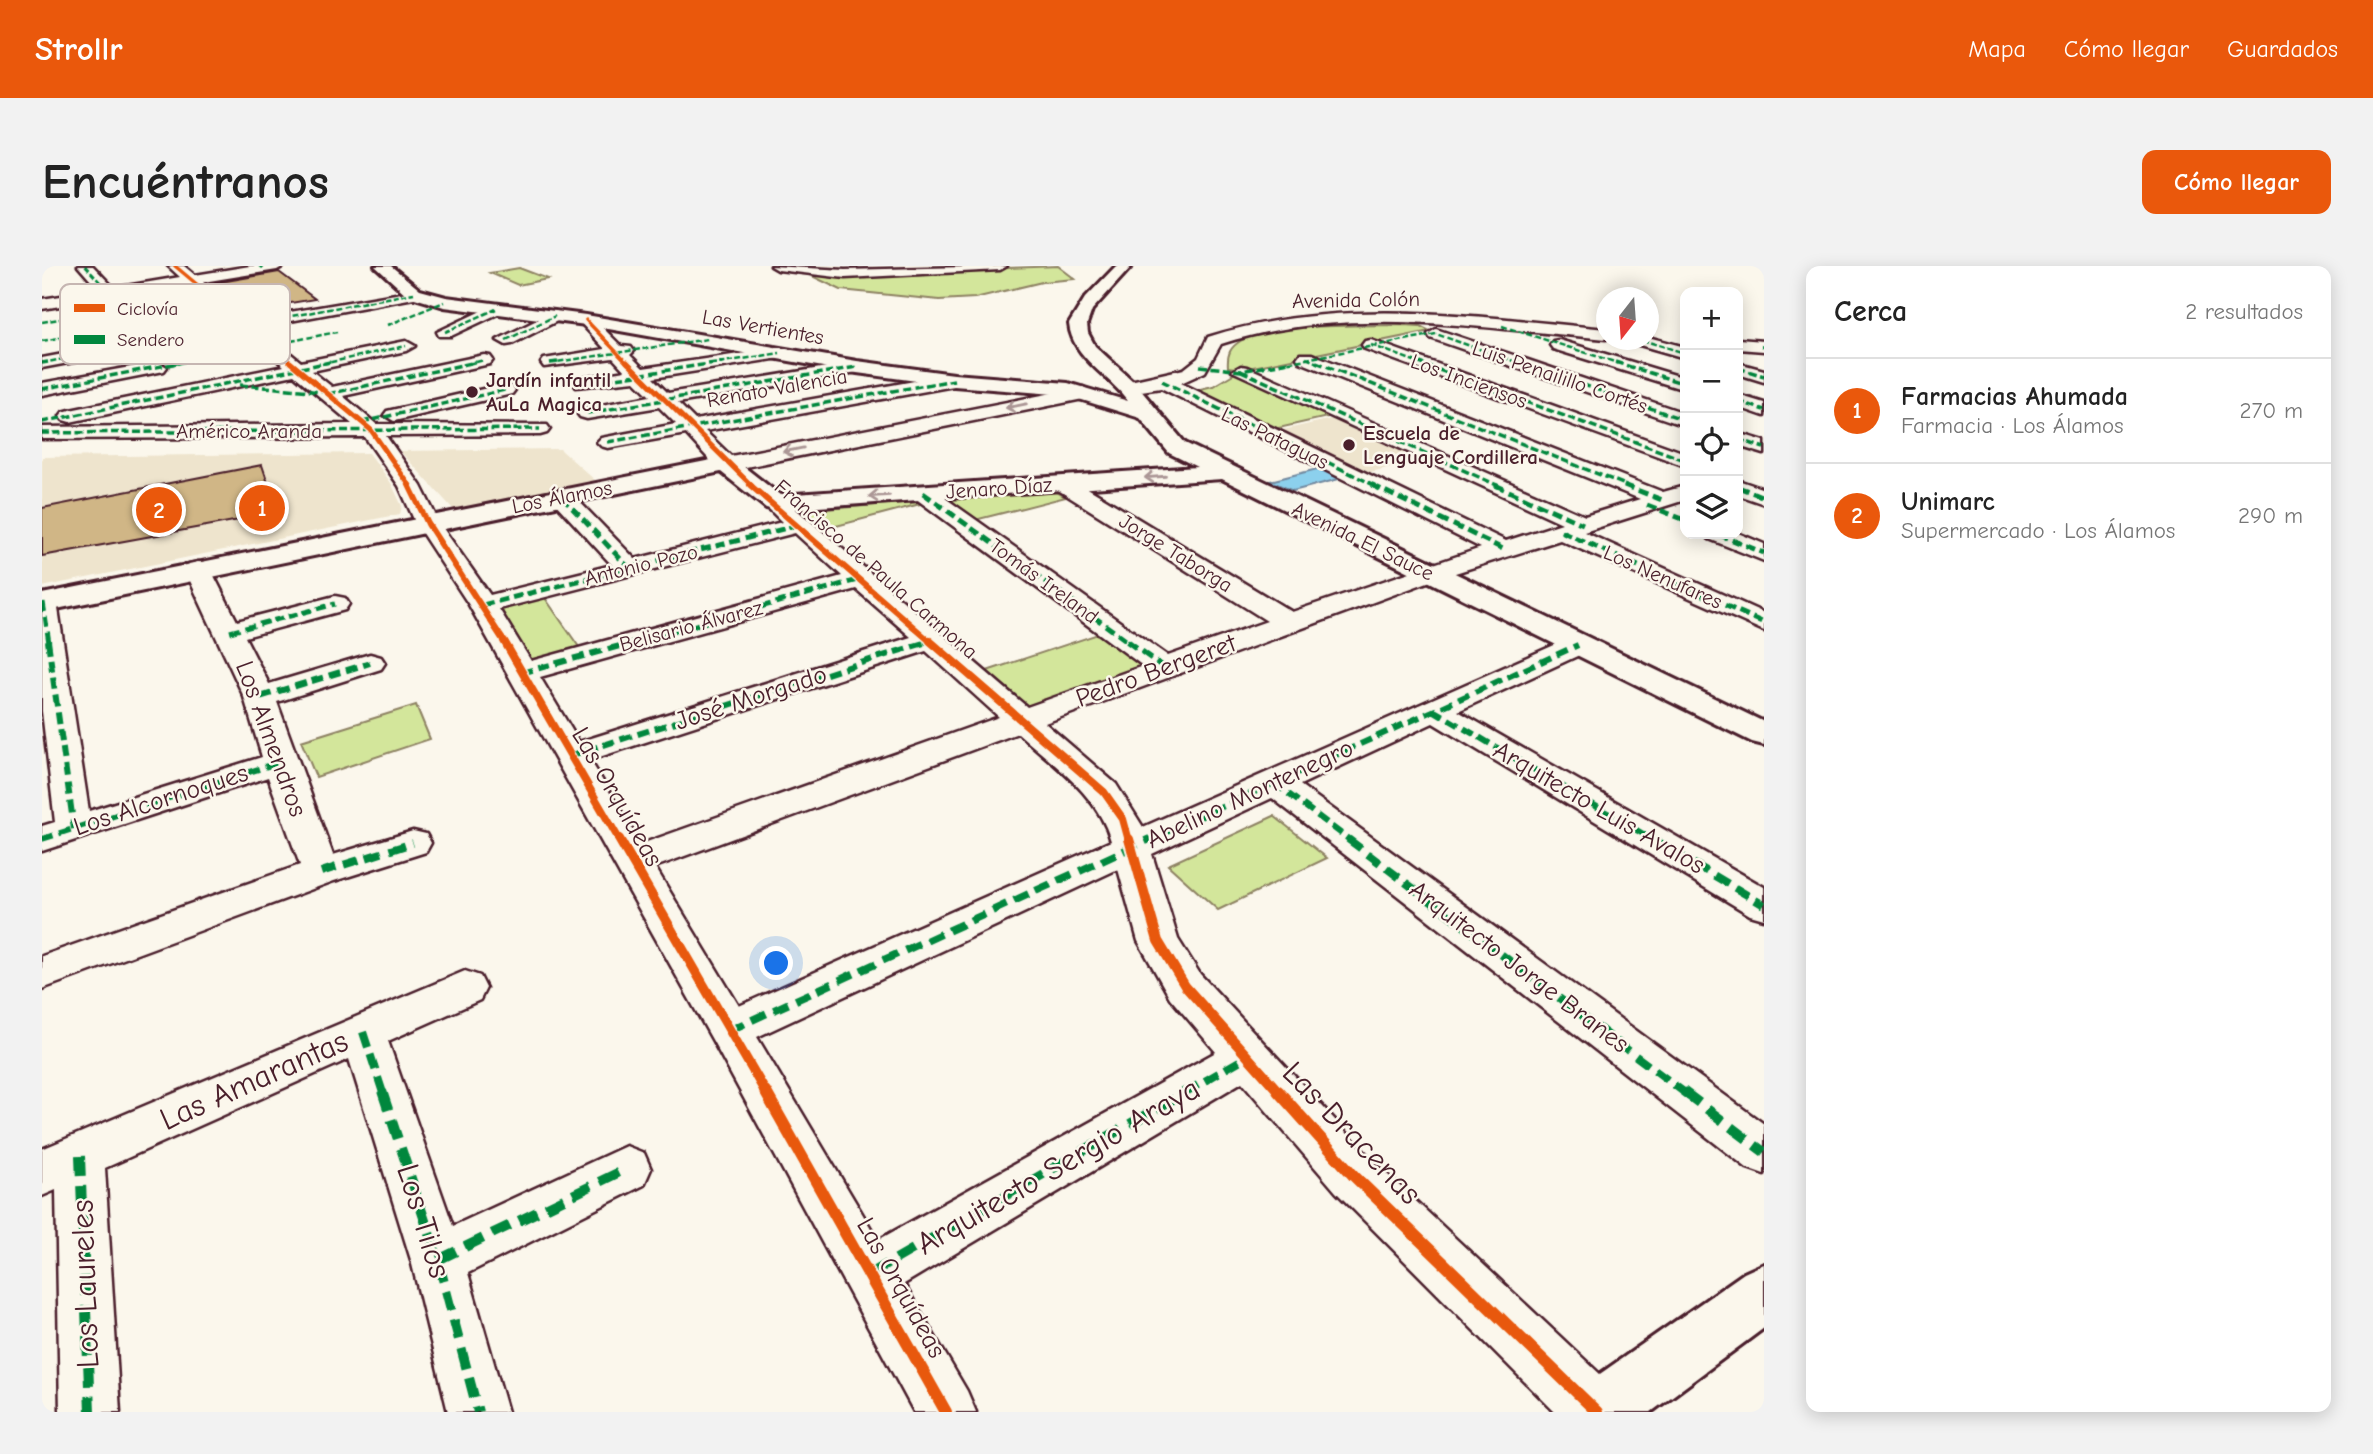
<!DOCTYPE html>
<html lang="es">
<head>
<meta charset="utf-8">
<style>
  body { margin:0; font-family:"Comic Neue",sans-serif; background:#f2f2f2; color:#222 }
  .controls { position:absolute; right:21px; top:21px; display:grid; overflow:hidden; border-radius:14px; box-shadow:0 4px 18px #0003 }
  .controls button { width:63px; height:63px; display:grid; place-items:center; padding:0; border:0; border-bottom:2px solid #e0e0e0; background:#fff; color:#222; font:35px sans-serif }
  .compass { position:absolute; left:1554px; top:21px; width:63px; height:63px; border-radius:50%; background:#fff; box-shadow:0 4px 18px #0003; rotate:197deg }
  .you { position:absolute; left:735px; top:698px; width:24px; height:24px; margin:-18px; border:5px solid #fff; border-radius:50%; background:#1a73e8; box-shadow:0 0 0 10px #1a73e833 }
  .badge { display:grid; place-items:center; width:46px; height:46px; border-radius:50%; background:#ea580c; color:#fff; font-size:23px; font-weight:700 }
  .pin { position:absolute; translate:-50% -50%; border:4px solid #fff; box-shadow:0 2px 7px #0006 }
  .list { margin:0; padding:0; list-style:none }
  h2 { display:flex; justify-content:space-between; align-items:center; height:91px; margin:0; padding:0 28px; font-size:30px }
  h2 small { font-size:23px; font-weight:400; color:#767676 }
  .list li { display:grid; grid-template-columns:46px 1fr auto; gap:21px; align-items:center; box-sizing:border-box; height:105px; padding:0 28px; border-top:2px solid #e0e0e0 }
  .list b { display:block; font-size:26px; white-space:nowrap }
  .list p { margin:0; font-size:23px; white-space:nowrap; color:#767676 }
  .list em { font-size:23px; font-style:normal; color:#767676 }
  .icon { flex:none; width:38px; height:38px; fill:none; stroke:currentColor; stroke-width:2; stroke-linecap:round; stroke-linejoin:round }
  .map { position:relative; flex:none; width:1722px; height:1146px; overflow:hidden; border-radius:14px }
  header { display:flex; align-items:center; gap:42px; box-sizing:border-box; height:98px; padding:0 35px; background:#ea580c; color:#fff }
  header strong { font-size:33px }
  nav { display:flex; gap:38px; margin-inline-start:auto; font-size:24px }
  .intro { display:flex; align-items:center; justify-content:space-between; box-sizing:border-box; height:168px; padding:0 42px }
  h1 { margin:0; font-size:49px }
  .button { padding:18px 32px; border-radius:14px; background:#ea580c; color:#fff; font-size:24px; font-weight:700 }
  main { display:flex; gap:42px; padding:0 42px }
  aside { flex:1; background:#fff; border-radius:14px; box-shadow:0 4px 18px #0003 }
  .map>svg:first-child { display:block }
  .built { fill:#eee4cd }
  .green { fill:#d3e69b; stroke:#8e8263; stroke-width:2 }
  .water { fill:#8cd0ed; stroke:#72899f; stroke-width:2 }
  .building { fill:#d0b686; stroke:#4a1f2b; stroke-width:2 }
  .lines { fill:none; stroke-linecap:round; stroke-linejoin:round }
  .minor-casing { stroke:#4a1f2b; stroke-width:5 }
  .tertiary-casing { stroke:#4a1f2b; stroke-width:6 }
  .secondary-casing { stroke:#4a1f2b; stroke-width:6 }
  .minor { fill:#fbf7ec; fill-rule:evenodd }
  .tertiary { fill:#fbf7ec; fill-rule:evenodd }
  .secondary { fill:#fbf7ec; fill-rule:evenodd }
  .quiet-far5 { stroke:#00873e; stroke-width:2.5; stroke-dasharray:6 2.5; stroke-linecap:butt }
  .quiet-far4 { stroke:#00873e; stroke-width:3.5; stroke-dasharray:8 3.5; stroke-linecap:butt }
  .quiet-far3 { stroke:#00873e; stroke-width:5; stroke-dasharray:10 5; stroke-linecap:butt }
  .quiet-far2 { stroke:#00873e; stroke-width:6; stroke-dasharray:12 6; stroke-linecap:butt }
  .quiet-far1 { stroke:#00873e; stroke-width:8; stroke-dasharray:16 8; stroke-linecap:butt }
  .quiet { stroke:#00873e; stroke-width:10; stroke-dasharray:20 10; stroke-linecap:butt }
  .cycleway-far5-casing { stroke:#fbf7ec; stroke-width:5 }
  .cycleway-far4-casing { stroke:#fbf7ec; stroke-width:8 }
  .cycleway-far3-casing { stroke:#fbf7ec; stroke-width:9 }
  .cycleway-far2-casing { stroke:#fbf7ec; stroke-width:11 }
  .cycleway-far1-casing { stroke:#fbf7ec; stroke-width:14 }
  .cycleway-casing { stroke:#fbf7ec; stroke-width:17 }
  .cycleway-far5 { stroke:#e8590c; stroke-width:3.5 }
  .cycleway-far4 { stroke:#e8590c; stroke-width:5 }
  .cycleway-far3 { stroke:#e8590c; stroke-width:6 }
  .cycleway-far2 { stroke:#e8590c; stroke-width:8 }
  .cycleway-far1 { stroke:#e8590c; stroke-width:10 }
  .cycleway { stroke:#e8590c; stroke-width:12 }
  .oneway { stroke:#ab9695 }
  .poi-dot { fill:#4a1f2b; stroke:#fbf7ec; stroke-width:2.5 }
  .labels { text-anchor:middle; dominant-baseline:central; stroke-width:5; stroke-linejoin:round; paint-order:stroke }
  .far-street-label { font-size:21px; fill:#4a1f2b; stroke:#fbf7ec }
  .far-poi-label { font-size:21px; font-weight:bold; fill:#4a1f2b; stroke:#fbf7ec; text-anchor:start }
  .street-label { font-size:26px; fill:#4a1f2b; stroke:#fbf7ec }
  .near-street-label { font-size:32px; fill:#4a1f2b; stroke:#fbf7ec }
  .key { fill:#fbf7ec; stroke:#c6b6b2; stroke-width:2 }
  .key-label { font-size:19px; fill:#4a1f2b }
</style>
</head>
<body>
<header>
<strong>Strollr</strong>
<nav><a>Mapa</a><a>Cómo llegar</a><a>Guardados</a></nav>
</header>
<div class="intro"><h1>Encuéntranos</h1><a class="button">Cómo llegar</a></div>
<main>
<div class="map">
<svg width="1722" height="1146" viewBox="0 0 1722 1146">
  <rect width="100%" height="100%" fill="#fbf7ec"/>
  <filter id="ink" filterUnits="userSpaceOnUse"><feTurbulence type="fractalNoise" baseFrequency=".0143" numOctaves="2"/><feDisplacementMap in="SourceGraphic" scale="14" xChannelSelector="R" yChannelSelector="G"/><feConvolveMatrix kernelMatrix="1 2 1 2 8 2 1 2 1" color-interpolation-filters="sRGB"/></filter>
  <g filter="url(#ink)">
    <path class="built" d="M 1294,152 L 1385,192 L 1321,208 L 1232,166 Z
      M 518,183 L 555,216 L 412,244 L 358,185 Z
      M 327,187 L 349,217 L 360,240 L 358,248 L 0,321 L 0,191 Z"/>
    <path class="green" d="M 1016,0 L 1033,13 L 1000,16 L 933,32 L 897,34 L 799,24 L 770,10 Z
      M 477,2 L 506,13 L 476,19 L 448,7 Z
      M 1361,59 L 1378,60 L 1388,65 L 1201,103 L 1186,101 C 1185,88 1188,81 1200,74 C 1232,57 1322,60 1361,59 Z
      M 1193,107 L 1290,150 L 1228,164 L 1145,126 L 1171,120 Z
      M 1013,225 L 1024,231 L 933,254 L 900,233 Z
      M 875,236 L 878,238 L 783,263 L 764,247 L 769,244 Z
      M 501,329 L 539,384 L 491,398 L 457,340 Z
      M 1062,366 L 1109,399 L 985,442 L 942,406 Z
      M 374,439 L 388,473 L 274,511 L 259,475 Z
      M 1232,550 L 1285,592 L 1176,644 L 1126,599 Z"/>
    <path class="water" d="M 1279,202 L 1301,212 L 1251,225 L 1228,215 Z"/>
    <path class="building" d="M 237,6 L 273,33 L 207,44 L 173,17 Z
      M 220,199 L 236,247 L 0,290 L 0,242 Z"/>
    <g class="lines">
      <g class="minor-casing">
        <path id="minor" d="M 36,0 L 51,0 L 72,22 L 138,11 L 126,0 L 142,0 L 153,9 L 208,0 L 242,0 L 235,4 L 161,16 L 207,53 L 377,24 L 377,30 L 372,32 L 216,61 L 259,96 L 364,75 L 373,80 L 364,85 L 270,105 L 290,121 L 442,89 L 448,90 L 451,94 L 448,98 L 301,130 L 334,158 L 505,159 L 508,163 L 505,167 L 498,169 L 344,170 L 379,220 L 398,258 L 448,329 L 570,299 L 512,236 L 508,231 L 512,226 L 528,226 L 593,293 L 740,256 L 721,237 L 725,232 L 741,232 L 985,441 L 1101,400 L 873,232 L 869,227 L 873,222 L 889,222 L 1126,390 L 1225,355 L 1013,222 L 1010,217 L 1013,212 L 1029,212 L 1250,346 L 1439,282 L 1119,122 L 1086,127 L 1077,121 L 1079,117 L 1142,103 L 1156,92 L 1166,71 C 1294,30 1433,50 1564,63 L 1564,73 C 1438,62 1302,38 1179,78 L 1163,106 L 1139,117 L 1464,275 L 1520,257 L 1190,105 L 1199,100 L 1205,101 L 1543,250 L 1598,233 L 1258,96 L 1255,92 L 1258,88 L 1270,88 L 1621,226 L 1643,220 L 1643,234 L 1542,266 L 1722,347 L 1722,365 L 1518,274 L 1394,313 L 1003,457 L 1074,518 L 1101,561 L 1526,373 L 1536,370 L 1546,373 L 1551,379 L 1546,385 L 1416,445 L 1722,621 L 1722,653 L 1708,649 L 1391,457 L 1258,519 L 1722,858 L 1722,908 L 1705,902 L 1230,532 L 1110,588 L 1136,673 L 1158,708 L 1330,894 L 1576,1125 L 1585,1146 L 1513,1146 L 1294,926 L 1200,816 L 862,1018 L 925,1125 L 934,1146 L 872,1146 L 672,777 L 427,339 L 374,258 L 357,220 L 323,171 L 0,173 L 0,161 L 310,158 L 252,109 L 28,156 L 21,154 L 18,150 L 21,146 L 28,144 L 242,100 L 200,64 L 0,102 L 0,92 L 190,56 L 146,19 L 0,43 L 0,33 L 57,24 ZM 753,267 L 800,310 L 489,395 L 457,343 ZM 814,323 L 869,371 L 537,476 L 498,411 ZM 884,385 L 957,451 L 599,578 L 548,494 ZM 976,467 C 1011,499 1056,528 1069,575 L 697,740 L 613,601 ZM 1076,603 L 1096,675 L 1128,732 L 1174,786 L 836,974 L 715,771 Z
          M 729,0 L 803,4 L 965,0 L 958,4 L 803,12 L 736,4 Z
          M 454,38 L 462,43 L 460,46 L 409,70 L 397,70 L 395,66 Z
          M 513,45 L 519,47 L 519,53 L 470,78 L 464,79 L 455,74 Z
          M 544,49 L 550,51 L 579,80 L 589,81 L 592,85 L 588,89 L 601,102 L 738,82 L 747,87 L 738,92 L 611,112 L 626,127 L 815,96 L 824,101 L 815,106 L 636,137 L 653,154 L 912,108 L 921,114 L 912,120 L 663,165 L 689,190 L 1041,121 L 1051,127 L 1041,133 L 684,205 L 676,203 L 644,168 L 566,182 L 559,180 L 555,176 L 559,172 L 634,158 L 617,141 L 545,153 L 538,151 L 535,147 L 538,143 L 608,130 L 593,115 L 534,121 L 532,117 L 534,113 L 583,105 L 571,92 L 502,101 L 499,97 L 502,93 L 563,83 L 536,54 Z
          M 1394,63 L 1643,147 L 1643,160 L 1388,72 L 1386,68 Z
          M 1606,71 L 1643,81 L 1643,92 L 1594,78 L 1591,74 L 1606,74 Z
          M 1696,73 L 1722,75 L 1722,85 L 1696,83 Z
          M 1329,74 L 1643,187 L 1643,200 L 1323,83 L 1320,79 L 1323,75 Z
          M 1517,74 L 1643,112 L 1643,124 L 1511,83 L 1508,79 L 1511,75 Z
          M 116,96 L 125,101 L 122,105 L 0,129 L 0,117 Z
          M 1696,97 L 1722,104 L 1722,116 L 1696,108 Z
          M 463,118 L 470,120 L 473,124 L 470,128 L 352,155 L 342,149 L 345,145 Z
          M 1696,129 L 1722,137 L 1722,150 L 1696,141 Z
          M 1696,167 L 1722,175 L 1722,188 L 1696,180 Z
          M 1696,214 L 1722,223 L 1722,238 L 1696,229 Z
          M 1696,267 L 1722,278 L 1722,295 L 1667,273 L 1664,268 Z
          M 156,296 L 165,298 L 169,304 L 195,355 L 293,330 L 303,332 L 307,338 L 303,344 L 203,371 L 227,418 L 328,388 L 339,391 L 343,397 L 339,403 L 235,436 L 291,589 L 371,565 L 384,568 L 389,577 L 384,586 L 292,615 L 0,723 L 0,690 L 258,599 L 226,511 L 0,585 L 0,560 L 13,556 L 0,445 L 0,328 L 11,330 L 15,336 L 47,545 L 220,491 L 202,431 L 143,304 L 147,298 Z
          M 423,705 L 438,710 L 444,722 L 438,734 L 346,775 L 411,960 L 584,880 L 602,887 L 609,903 L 602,919 L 426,1007 L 466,1146 L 406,1146 L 369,994 L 307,793 L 63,902 L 78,1146 L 18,1146 L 14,924 L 0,930 L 0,883 Z"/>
      </g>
      <g class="tertiary-casing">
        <path id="tertiary" d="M 333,0 L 349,0 L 378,24 L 404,31 L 544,49 L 815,95 L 912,108 L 1026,117 L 1086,135 C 1068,110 1030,91 1027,58 L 1043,32 L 1074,0 L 1090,0 L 1050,44 L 1045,58 L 1046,67 L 1053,80 L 1092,116 L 1143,177 L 1722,456 L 1722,479 L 1710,476 L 1180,213 L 733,244 L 724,242 L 679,206 L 0,346 L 0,328 L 684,191 L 692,193 L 738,229 L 1155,201 L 1127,187 L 1098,152 L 1024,129 L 912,120 L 815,107 L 544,59 L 402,41 L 366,30 Z"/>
      </g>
      <g class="secondary-casing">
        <path id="secondary" d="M 1722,998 L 1722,1062 L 1609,1146 L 1526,1146 L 1535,1124 L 1702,1007 Z"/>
      </g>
      <use href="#minor" class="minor"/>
      <use href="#tertiary" class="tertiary"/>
      <use href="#secondary" class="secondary"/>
      <path class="quiet-far5" d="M 43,0 L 68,27
        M 217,0 L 221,2
        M 0,56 L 166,28
        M 346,59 L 402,36
        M 1460,60 L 1579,98
        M 403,66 L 454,43
        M 464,74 L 513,50
        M 1600,74 L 1643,87
        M 0,75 L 184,43
        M 1329,79 L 1380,98
        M 1719,80 L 1722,80
        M 1264,92 L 1278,98
        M 0,97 L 372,27
        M 508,97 L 666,73
        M 132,98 L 295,66
        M 280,98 L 364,80
        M 426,98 L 442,94
        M 669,98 L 738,87
        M 1238,98 L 1394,68 L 1480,98"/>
      <path class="quiet-far4" d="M 1274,96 L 1586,220
        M 1375,96 L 1643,194
        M 1475,96 L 1643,154
        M 1573,96 L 1643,118
        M 0,97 L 6,96
        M 508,97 L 516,96
        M 1158,100 L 1199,105 L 1247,96
        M 1696,102 L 1722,110
        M 1199,105 L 1457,220
        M 1120,115 L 1334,220
        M 541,117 L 680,96
        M 198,119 L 282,126
        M 0,123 L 141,96
        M 286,128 L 434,96
        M 1696,135 L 1722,144
        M 545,147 L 815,101
        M 0,156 L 288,96
        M 320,156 L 463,124
        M 0,167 L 498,163
        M 1696,173 L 1722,182
        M 566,176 L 912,114"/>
      <path class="quiet-far3" d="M 1330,219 L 1461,283
        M 1453,219 L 1541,258
        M 1582,219 L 1620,234
        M 1696,221 L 1722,231
        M 881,227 L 1088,377
        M 520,231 L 587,302
        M 1605,239 L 1643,254
        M 1519,265 L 1722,357
        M 1676,268 L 1722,287
        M 1,336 L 7,377
        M 441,339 L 757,259
        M 188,366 L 293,338
        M 589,377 L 819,313
        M 882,377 L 890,374"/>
      <path class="quiet-far2" d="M 6,375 L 32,563
        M 1085,375 L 1123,402
        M 479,407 L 596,375
        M 218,431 L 328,397
        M 1391,444 L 1613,575
        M 527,490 L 888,375
        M 1232,517 L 1309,575
        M 0,573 L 238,496
        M 1105,575 L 1536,379"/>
      <path class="quiet-far1" d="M 1306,573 L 1643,827
        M 1610,573 L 1722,639
        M 279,606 L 371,577
        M 688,764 L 1108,573
        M 321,766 L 341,827
        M 1142,827 L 1204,791"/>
      <path class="quiet" d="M 340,825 L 396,994 L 436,1146
        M 1641,825 L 1722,886
        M 38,890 L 48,1146
        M 396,994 L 584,903
        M 828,1008 L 1145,825"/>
      <g class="cycleway-far5-casing">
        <path id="cycleway-far5" d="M 133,0 L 250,98
          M 544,54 L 586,98"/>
      </g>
      <g class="cycleway-far4-casing">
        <path id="cycleway-far4" d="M 248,96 L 329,164 L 368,220
          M 585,96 L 710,220"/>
      </g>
      <g class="cycleway-far3-casing">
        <path id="cycleway-far3" d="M 367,219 L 386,258 L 463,377
          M 708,219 L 890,377"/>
      </g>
      <g class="cycleway-far2-casing">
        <path id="cycleway-far2" d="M 462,375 L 578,575
          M 888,375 L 1062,526 L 1081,553 L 1087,575"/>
      </g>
      <g class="cycleway-far1-casing">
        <path id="cycleway-far1" d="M 577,573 L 724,827
          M 1087,573 L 1116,675 L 1143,720 L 1238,827"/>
      </g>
      <g class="cycleway-casing">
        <path id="cycleway" d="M 723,825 L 904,1146
          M 1236,825 L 1312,910 L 1555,1146"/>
      </g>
      <use href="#cycleway-far5" class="cycleway-far5"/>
      <use href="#cycleway-far4" class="cycleway-far4"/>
      <use href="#cycleway-far3" class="cycleway-far3"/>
      <use href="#cycleway-far2" class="cycleway-far2"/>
      <use href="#cycleway-far1" class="cycleway-far1"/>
      <use href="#cycleway" class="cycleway"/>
    </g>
    <defs><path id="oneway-shaft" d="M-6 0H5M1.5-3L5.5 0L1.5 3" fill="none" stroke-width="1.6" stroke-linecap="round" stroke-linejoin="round" transform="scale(1.75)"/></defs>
    <g class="oneway">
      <use href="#oneway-shaft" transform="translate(974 140) rotate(169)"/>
      <use href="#oneway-shaft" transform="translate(751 184) rotate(169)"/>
      <use href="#oneway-shaft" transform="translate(1113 211) rotate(176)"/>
      <use href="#oneway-shaft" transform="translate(837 230) rotate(176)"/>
    </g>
  </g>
  <g class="poi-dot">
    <circle cx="430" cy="126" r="7"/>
    <circle cx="1307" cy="179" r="7"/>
  </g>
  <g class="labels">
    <g class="far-street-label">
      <text transform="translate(1314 34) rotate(-1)">Avenida Colón</text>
      <text transform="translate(721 61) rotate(10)">Las Vertientes</text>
      <text transform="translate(1518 111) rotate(19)">Luis Penailillo Cortés</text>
      <text transform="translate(1427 115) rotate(20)">Los Inciensos</text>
      <text transform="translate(735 122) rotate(-10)">Renato Valencia</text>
      <text x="207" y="165">Américo Aranda</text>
      <text transform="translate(1233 172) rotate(26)">Las Pataguas</text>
      <text transform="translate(957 222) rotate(-4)">Jenaro Díaz</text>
      <text transform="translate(520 231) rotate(-11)">Los Álamos</text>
      <text transform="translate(1321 275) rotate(26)">Avenida El Sauce</text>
      <text transform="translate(1134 287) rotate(32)">Jorge Taborga</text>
      <text transform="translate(599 299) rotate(-14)">Antonio Pozo</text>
      <text transform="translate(834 303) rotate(41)">Francisco de Paula Carmona</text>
      <text transform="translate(1621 311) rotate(24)">Los Nenufares</text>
      <text transform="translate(1002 315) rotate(36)">Tomás Ireland</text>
      <text transform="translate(649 360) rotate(-15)">Belisario Álvarez</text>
    </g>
    <g class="far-poi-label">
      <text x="444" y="114">Jardín infantil<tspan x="444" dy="24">AuLa Magica</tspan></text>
      <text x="1321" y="167">Escuela de<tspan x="1321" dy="24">Lenguaje Cordillera</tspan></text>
    </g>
    <g class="street-label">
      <text transform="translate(1114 405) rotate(-20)">Pedro Bergeret</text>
      <text transform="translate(709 432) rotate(-18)">José Morgado</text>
      <text transform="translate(229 473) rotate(70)">Los Almendros</text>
      <text transform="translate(1208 528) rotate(-25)">Abelino Montenegro</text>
      <text transform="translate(575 531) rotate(60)">Las Orquídeas</text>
      <text transform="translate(119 534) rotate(-18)">Los Alcornoques</text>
      <text transform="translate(1557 542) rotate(30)">Arquitecto Luis Avalos</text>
      <text transform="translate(1477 701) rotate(37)">Arquitecto Jorge Branes</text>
      <text transform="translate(859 1022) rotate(61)">Las Orquídeas</text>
    </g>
    <g class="near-street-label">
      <text transform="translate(212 814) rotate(-24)">Las Amarantas</text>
      <text transform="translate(1310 867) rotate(46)">Las Dracenas</text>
      <text transform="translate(1016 900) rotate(-30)">Arquitecto Sergio Araya</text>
      <text transform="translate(382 955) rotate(73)">Los Tilos</text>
      <text transform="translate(43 1018) rotate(-92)">Los Laureles</text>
    </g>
  </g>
  <rect x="18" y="18" width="230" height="80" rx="10" class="key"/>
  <rect x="32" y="38" width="31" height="8" fill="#e8590c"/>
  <rect x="32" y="69" width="31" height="9" fill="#00873e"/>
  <g class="key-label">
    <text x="75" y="49">Ciclovía</text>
    <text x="75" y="80">Sendero</text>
  </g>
</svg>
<div class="controls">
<button>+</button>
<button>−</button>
<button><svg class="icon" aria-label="locate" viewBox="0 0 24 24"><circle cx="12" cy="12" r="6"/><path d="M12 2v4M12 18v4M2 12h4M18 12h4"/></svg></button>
<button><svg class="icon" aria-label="layers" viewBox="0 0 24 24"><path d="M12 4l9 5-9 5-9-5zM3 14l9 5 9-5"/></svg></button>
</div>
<svg class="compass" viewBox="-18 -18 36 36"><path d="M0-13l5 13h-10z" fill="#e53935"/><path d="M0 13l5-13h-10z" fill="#767676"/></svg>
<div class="you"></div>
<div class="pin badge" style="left:220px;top:242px">1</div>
<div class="pin badge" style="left:117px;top:244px">2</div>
</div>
<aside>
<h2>Cerca<small>2 resultados</small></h2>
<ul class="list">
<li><span class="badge">1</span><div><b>Farmacias Ahumada</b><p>Farmacia · Los Álamos</p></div><em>270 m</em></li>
<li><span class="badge">2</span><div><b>Unimarc</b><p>Supermercado · Los Álamos</p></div><em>290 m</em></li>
</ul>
</aside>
</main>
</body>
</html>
